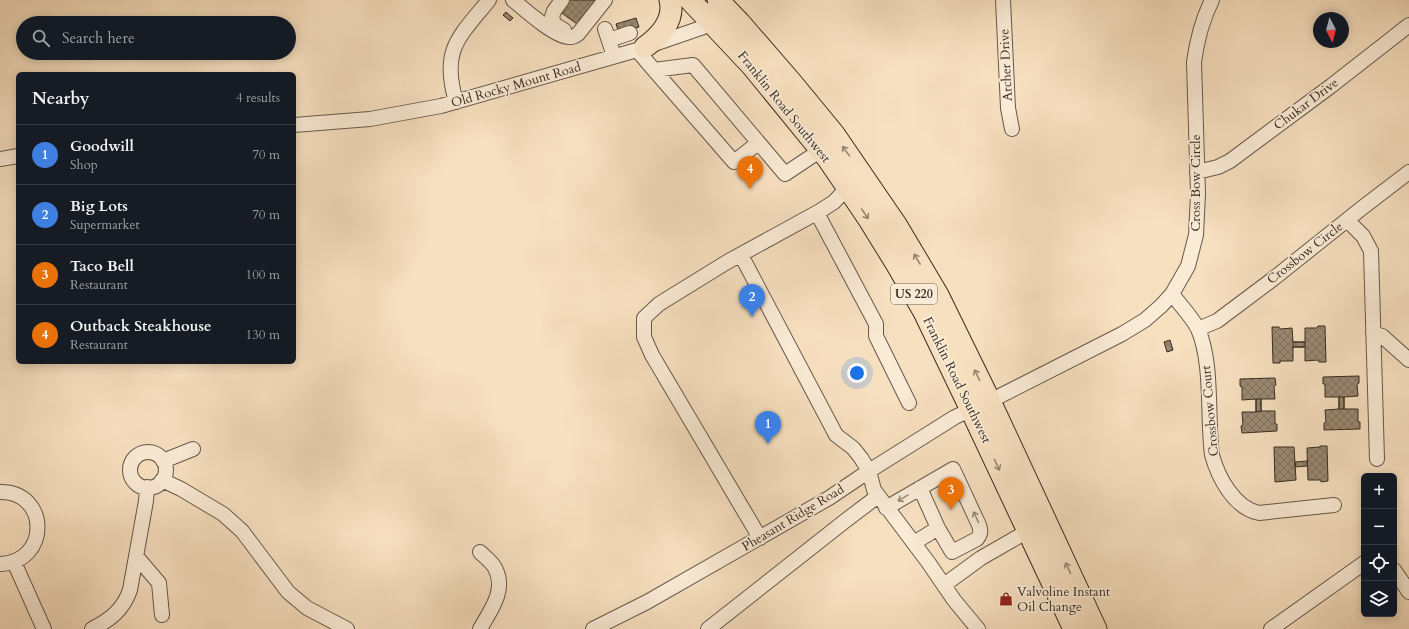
<!DOCTYPE html>
<html lang="en">
<head>
<meta charset="utf-8">
<style>
  body { margin:0; font-family:Cardo,serif; background:#20242c; color:#f1f3f6 }
  .controls { position:absolute; right:12px; bottom:12px; display:grid; overflow:hidden; border-radius:6px; box-shadow:0 2px 10px #0003 }
  .controls button { width:36px; height:36px; display:grid; place-items:center; padding:0; border:0; border-bottom:1px solid #363941; background:#171b24; color:#f1f3f6; font:20px sans-serif }
  .compass { position:absolute; left:1313px; top:12px; width:36px; height:36px; border-radius:50%; background:#171b24; box-shadow:0 2px 10px #0003; rotate:173deg }
  .you { position:absolute; left:857px; top:373px; width:14px; height:14px; margin:-10px; border:3px solid #fff; border-radius:50%; background:#1a73e8; box-shadow:0 0 0 6px #1a73e833 }
  .badge { display:grid; place-items:center; width:26px; height:26px; border-radius:50%; background:#c59692; color:#fff; font-size:13px; font-weight:700 }
  .pin { position:absolute; translate:-50% -33px; filter:drop-shadow(0 1px 2px #0008) }
  .pin::after { content:''; position:absolute; top:21px; width:14px; height:12px; background:inherit; clip-path:polygon(0 0,100% 0,50% 100%) }
  .list { margin:0; padding:0; list-style:none }
  h2 { display:flex; justify-content:space-between; align-items:center; height:52px; margin:0; padding:0 16px; font-size:17px }
  h2 small { font-size:13px; font-weight:400; color:#9ea1a6 }
  .list li { display:grid; grid-template-columns:26px 1fr auto; gap:12px; align-items:center; box-sizing:border-box; height:60px; padding:0 16px; border-top:1px solid #363941 }
  .list b { display:block; font-size:15px; white-space:nowrap }
  .list p { margin:0; font-size:13px; white-space:nowrap; color:#9ea1a6 }
  .list em { font-size:13px; font-style:normal; color:#9ea1a6 }
  .icon { flex:none; width:22px; height:22px; fill:none; stroke:currentColor; stroke-width:2; stroke-linecap:round; stroke-linejoin:round }
  .map { position:relative; flex:none; width:1409px; height:629px; overflow:hidden }
  .search { position:absolute; background:#171b24; box-shadow:0 2px 10px #0003; left:16px; top:16px; width:280px; height:44px; display:flex; align-items:center; gap:10px; box-sizing:border-box; padding:0 14px; border-radius:22px; color:#9ea1a6; font-size:15px }
  .panel { position:absolute; background:#171b24; box-shadow:0 2px 10px #0003; left:16px; top:72px; width:280px; height:292px; border-radius:6px }
  .map>svg:first-child { display:block }
  .building { fill:url(#building-cross-hatch); stroke:#362c22 }
  .lines { fill:none; stroke-linecap:round; stroke-linejoin:round }
  .minor-casing { stroke:#66594a; stroke-width:16 }
  .highway-casing { stroke:#362c22; stroke-width:23 }
  .minor { stroke:#faebd6; stroke-width:14 }
  .highway { stroke:#f7e0c0; stroke-width:21 }
  .oneway { stroke:#968671 }
  .oneway2 { stroke:#988c7c }
  .labels { text-anchor:middle; dominant-baseline:central; stroke-width:3.5; stroke-linejoin:round; paint-order:stroke }
  .shield { fill:#faebd6; stroke:#716558; stroke-width:1 }
  .shield-label { font-size:12px; font-weight:bold; fill:#362c22 }
  .street-label { font-size:13px; fill:#362c22; stroke:#faebd6 }
  .poi-label { font-size:13px; fill:#362c22; stroke:#faebd6; text-anchor:start }
</style>
</head>
<body>
<div class="map">
<svg width="1409" height="629" viewBox="0 0 1409 629">
  <defs>
    <pattern id="building-cross-hatch" width="8" height="8" patternUnits="userSpaceOnUse"><rect width="8" height="8" fill="#9a8a74"/><path d="M0 0l8 8M0 8l8-8" fill="none" stroke="#7e715f"/></pattern>
  </defs>
  <rect width="100%" height="100%" fill="#f7e0c0"/>
  <filter id="stains"><feTurbulence type="fractalNoise" baseFrequency=".005" numOctaves="4"/><feColorMatrix values="0 0 0 0 .2 0 0 0 0 .09 0 0 0 0 .02 0 0 0 .5 -.17"/></filter>
  <radialGradient id="worn" r=".72"><stop offset=".6" stop-color="#630" stop-opacity="0"/><stop offset="1" stop-color="#630" stop-opacity=".3"/></radialGradient>
  <path class="building" d="M 568,0 L 596,0 L 579,20 L 579,21 L 577,24 L 559,11 Z
    M 506,12 L 513,18 L 510,21 L 503,15 Z
    M 636,18 L 639,27 L 619,33 L 616,24 Z
    M 1318,326 L 1325,326 L 1326,362 L 1319,362 L 1318,360 L 1305,361 L 1305,347 L 1293,347 L 1293,342 L 1305,342 L 1305,328 L 1317,328 Z
    M 1272,327 L 1279,327 L 1280,329 L 1292,328 L 1293,342 L 1305,342 L 1305,347 L 1293,347 L 1293,361 L 1280,361 L 1280,363 L 1273,363 Z
    M 1170,340 L 1173,350 L 1167,352 L 1164,342 Z
    M 1359,376 L 1359,383 L 1357,384 L 1358,396 L 1344,397 L 1344,409 L 1339,409 L 1339,397 L 1325,397 L 1325,384 L 1323,384 L 1323,377 Z
    M 1275,378 L 1276,385 L 1274,386 L 1275,399 L 1261,399 L 1261,411 L 1256,412 L 1256,399 L 1242,400 L 1242,387 L 1240,386 L 1240,379 Z
    M 1339,397 L 1344,397 L 1344,409 L 1358,409 L 1358,422 L 1360,422 L 1360,429 L 1324,430 L 1324,423 L 1326,422 L 1325,410 L 1339,409 Z
    M 1256,399 L 1261,399 L 1261,411 L 1275,411 L 1275,424 L 1277,424 L 1277,431 L 1242,433 L 1241,426 L 1243,425 L 1242,412 L 1256,412 Z
    M 1320,446 L 1327,446 L 1328,481 L 1321,482 L 1321,480 L 1308,480 L 1307,448 L 1320,447 Z
    M 1274,447 L 1294,447 L 1296,480 L 1275,482 Z
    M 1307,461 L 1307,466 L 1295,467 L 1295,462 Z"/>
  <g class="lines">
    <g class="minor-casing">
      <path id="minor" d="M 513,0 C 525,10 555,37 569,37 C 573,38 575,36 578,34 L 605,0
        M 562,0 L 554,11 L 552,17 L 554,24 L 564,30
        M 1003,0 L 1008,108 L 1012,129
        M 605,29 L 614,56
        M 609,40 L 630,33
        M 637,50 L 654,70 L 693,65 L 785,174 L 821,150
        M 654,70 L 734,162 L 758,143
        M 456,102 C 441,50 458,38 489,0
        M 294,125 L 370,119 L 441,106 L 637,50 L 701,28 L 719,19
        M 0,159 L 18,156
        M 1197,172 L 1218,167 L 1230,161 L 1331,86 L 1409,25
        M 817,213 L 876,324 L 876,336 L 909,403
        M 1347,220 L 1363,236 L 1371,251 L 1377,459
        M 741,255 L 836,435 L 853,448 L 861,458 L 869,471 L 874,490 L 928,562 L 954,600 L 978,629
        M 1172,294 C 1181,306 1192,317 1198,329 C 1213,363 1207,417 1212,455 C 1218,477 1234,508 1259,513 L 1334,505
        M 1198,329 L 1217,321 L 1273,279 L 1362,208 L 1409,172
        M 1373,333 L 1382,336 L 1409,360
        M130 470a18 18 0 1 1 36 0a18 18 0 1 1-36 0Z
        M 163,461 L 193,449
        M 162,480 L 181,489 L 223,514 L 242,531 L 288,592 L 307,608 L 347,629
        M 920,488 L 938,528
        M 0,492 C 49,491 51,562 0,564
        M 886,508 L 953,469 L 979,525 C 981,531 981,534 977,539 L 952,552 L 938,528 L 914,543
        M 760,538 L 652,355 L 644,337 L 644,318 L 659,304 L 727,262 L 820,211 L 834,202 L 848,187
        M 136,556 L 159,583 L 162,615
        M 14,562 L 44,629
        M 1394,570 L 1409,592
        M 944,585 L 981,558 L 1028,531
        M 92,629 C 110,620 123,610 130,590 L 146,501 L 147,487
        M 480,629 C 490,611 507,590 495,568 C 492,562 485,557 480,552
        M 593,629 L 647,602 L 829,498 L 869,471 L 955,417 L 990,401 L 1122,334 L 1145,320 L 1161,306 L 1172,294 L 1188,266 L 1196,235 L 1198,194 L 1194,62 C 1197,40 1202,20 1212,0
        M 708,629 L 845,521 L 878,496
        M 1271,629 L 1364,563"/>
    </g>
    <g class="highway-casing">
      <path id="highway" d="M 690,0 L 752,66 L 828,159 L 868,218 L 897,265 L 924,312 L 971,410 L 1074,629
        M 718,0 L 740,23 L 792,83 L 834,134 L 897,226 L 938,295 L 990,401 L 1096,629
        M 645,47 C 660,36 675,20 670,0"/>
    </g>
    <use href="#minor" class="minor"/>
    <use href="#highway" class="highway"/>
  </g>
  <defs><path id="oneway-shaft" d="M-6 0H5M1.5-3L5.5 0L1.5 3" fill="none" stroke-width="1.6" stroke-linecap="round" stroke-linejoin="round"/></defs>
  <g class="oneway">
    <use href="#oneway-shaft" transform="translate(846 151) rotate(-126)"/>
    <use href="#oneway-shaft" transform="translate(865 214) rotate(56)"/>
    <use href="#oneway-shaft" transform="translate(917 259) rotate(-121)"/>
    <use href="#oneway-shaft" transform="translate(977 375) rotate(-116)"/>
    <use href="#oneway-shaft" transform="translate(997 465) rotate(65)"/>
    <use href="#oneway-shaft" transform="translate(1068 568) rotate(-115)"/>
  </g>
  <g class="oneway2">
    <use href="#oneway-shaft" transform="translate(903 498) rotate(149)"/>
    <use href="#oneway-shaft" transform="translate(976 517) rotate(-115)"/>
  </g>
  <defs>
    <g id="shop-bare" transform="scale(1.08)"><path d="M-5-2.5h2.3a2.7 3.5 0 0 1 5.4 0H5L5.5 6h-11ZM-1.5-2.5h3a1.5 2.3 0 0 0-3 0Z" fill="#8f2418" stroke="#faebd6" stroke-width="2.5" paint-order="stroke"/></g>
  </defs>
  <g fill-rule="evenodd">
    <use href="#shop-bare" x="1006" y="599"/>
  </g>
  <g class="labels">
    <rect class="shield" x="891" y="284" width="46" height="20" rx="3"/>
    <g class="shield-label">
      <text x="914" y="294">US 220</text>
    </g>
    <g class="street-label">
      <text transform="translate(1006 65) rotate(-93)">Archer Drive</text>
      <text transform="translate(516 85) rotate(-16)">Old Rocky Mount Road</text>
      <text transform="translate(1306 104) rotate(-37)">Chukar Drive</text>
      <text transform="translate(784 107) rotate(51)">Franklin Road Southwest</text>
      <text transform="translate(1196 183) rotate(-90)">Cross Bow Circle</text>
      <text transform="translate(1305 253) rotate(-38)">Crossbow Circle</text>
      <text transform="translate(957 380) rotate(64)">Franklin Road Southwest</text>
      <text transform="translate(1210 411) rotate(-95)">Crossbow Court</text>
      <text transform="translate(793 518) rotate(-31)">Pheasant Ridge Road</text>
    </g>
    <g class="poi-label">
      <text x="1017" y="592">Valvoline Instant<tspan x="1017" dy="15">Oil Change</tspan></text>
    </g>
  </g>
  <rect width="100%" height="100%" filter="url(#stains)"/>
  <rect width="100%" height="100%" fill="url(#worn)"/>
</svg>
<div class="controls">
<button>+</button>
<button>−</button>
<button><svg class="icon" aria-label="locate" viewBox="0 0 24 24"><circle cx="12" cy="12" r="6"/><path d="M12 2v4M12 18v4M2 12h4M18 12h4"/></svg></button>
<button><svg class="icon" aria-label="layers" viewBox="0 0 24 24"><path d="M12 4l9 5-9 5-9-5zM3 14l9 5 9-5"/></svg></button>
</div>
<svg class="compass" viewBox="-18 -18 36 36"><path d="M0-13l5 13h-10z" fill="#e53935"/><path d="M0 13l5-13h-10z" fill="#9ea1a6"/></svg>
<div class="you"></div>
<div class="pin badge" style="left:768px;top:444px;background:#3f7fe0">1</div>
<div class="pin badge" style="left:752px;top:317px;background:#3f7fe0">2</div>
<div class="pin badge" style="left:951px;top:510px;background:#e8710a">3</div>
<div class="pin badge" style="left:750px;top:189px;background:#e8710a">4</div>
<div class="search"><svg class="icon" aria-label="search" viewBox="0 0 24 24"><circle cx="10" cy="10" r="6"/><path d="M15 15l6 6"/></svg>Search here</div>
<section class="panel">
<h2>Nearby<small>4 results</small></h2>
<ul class="list">
<li><span class="badge" style="background:#3f7fe0">1</span><div><b>Goodwill</b><p>Shop</p></div><em>70 m</em></li>
<li><span class="badge" style="background:#3f7fe0">2</span><div><b>Big Lots</b><p>Supermarket</p></div><em>70 m</em></li>
<li><span class="badge" style="background:#e8710a">3</span><div><b>Taco Bell</b><p>Restaurant</p></div><em>100 m</em></li>
<li><span class="badge" style="background:#e8710a">4</span><div><b>Outback Steakhouse</b><p>Restaurant</p></div><em>130 m</em></li>
</ul>
</section>
</div>
</body>
</html>
